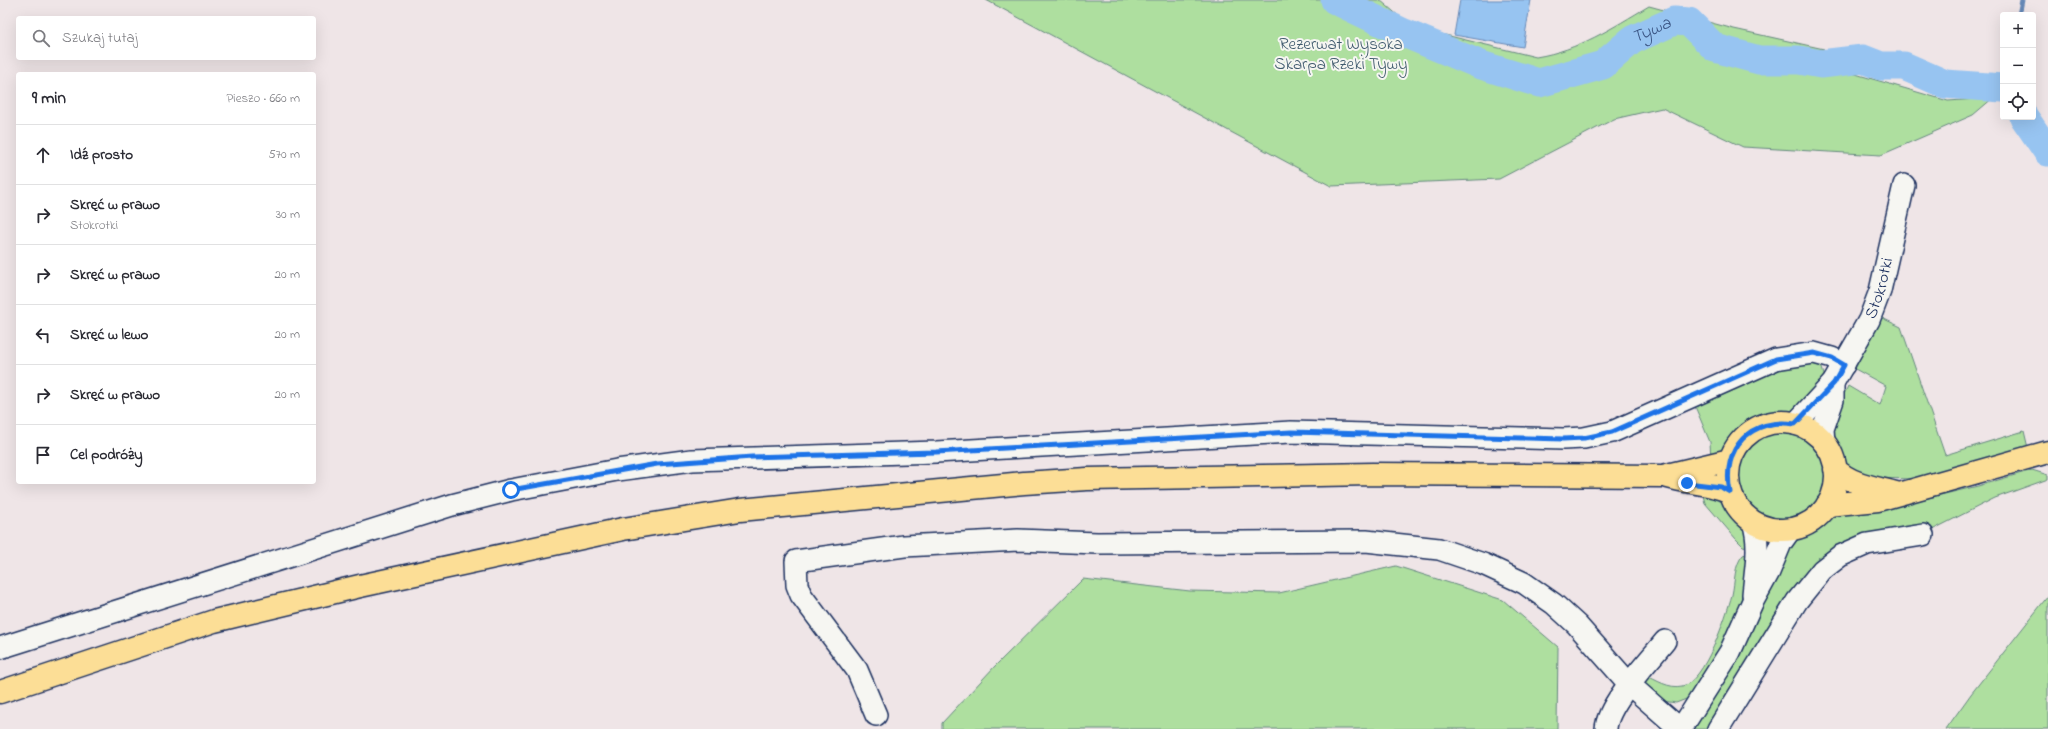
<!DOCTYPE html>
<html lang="pl">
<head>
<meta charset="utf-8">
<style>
  body { margin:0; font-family:"Indie Flower",sans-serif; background:#f2f2f3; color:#2b2b33 }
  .controls { position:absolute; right:12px; top:12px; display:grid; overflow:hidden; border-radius:4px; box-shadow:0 4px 16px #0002 }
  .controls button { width:36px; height:36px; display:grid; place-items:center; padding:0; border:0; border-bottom:1px solid #e1e1e2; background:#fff; color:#2b2b33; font:20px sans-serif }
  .stop { position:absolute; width:12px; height:12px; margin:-9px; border:3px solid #1a73e8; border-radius:50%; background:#fff }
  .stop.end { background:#1a73e8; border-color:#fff; box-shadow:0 1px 4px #0008 }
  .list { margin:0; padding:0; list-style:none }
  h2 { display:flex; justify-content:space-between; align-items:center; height:52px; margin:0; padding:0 16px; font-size:17px }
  h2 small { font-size:13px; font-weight:400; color:#7c7c81 }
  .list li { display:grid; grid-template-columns:26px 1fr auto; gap:12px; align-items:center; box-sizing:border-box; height:60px; padding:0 16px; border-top:1px solid #e1e1e2 }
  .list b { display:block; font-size:15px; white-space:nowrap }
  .list p { margin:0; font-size:13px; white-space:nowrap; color:#7c7c81 }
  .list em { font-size:13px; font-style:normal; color:#7c7c81 }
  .icon { flex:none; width:22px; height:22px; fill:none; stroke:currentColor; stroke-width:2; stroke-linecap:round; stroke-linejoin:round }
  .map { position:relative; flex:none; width:2048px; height:729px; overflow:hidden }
  .search { position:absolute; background:#fff; box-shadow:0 4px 16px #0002; left:16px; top:16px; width:300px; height:44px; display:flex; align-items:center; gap:10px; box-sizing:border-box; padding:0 14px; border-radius:4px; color:#7c7c81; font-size:15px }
  .panel { position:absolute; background:#fff; box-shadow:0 4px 16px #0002; left:16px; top:72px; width:300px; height:412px; border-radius:4px }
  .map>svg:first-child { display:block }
  .green { fill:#aedf9f; stroke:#64877e }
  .water { fill:#97c4f1; stroke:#6588b6 }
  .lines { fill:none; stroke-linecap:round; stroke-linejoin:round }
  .stream { stroke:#6588b6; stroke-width:5 }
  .river { stroke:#97c4f1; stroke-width:29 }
  .minor-casing { stroke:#1b2f5e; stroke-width:24 }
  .major-casing { stroke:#1b2f5e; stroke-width:25 }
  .minor { stroke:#f6f6f2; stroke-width:21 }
  .major { stroke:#fcde96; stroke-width:22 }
  .route { stroke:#1a73e8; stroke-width:5 }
  .labels { text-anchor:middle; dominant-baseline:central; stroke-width:4; stroke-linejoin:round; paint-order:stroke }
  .park-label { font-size:17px; fill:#405b6e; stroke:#f6f6f2 }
  .street-label { font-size:17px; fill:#1b2f5e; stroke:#f6f6f2 }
  .water-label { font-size:18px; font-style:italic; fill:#3a5483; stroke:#f6f6f2 }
</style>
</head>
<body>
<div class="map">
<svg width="2048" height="729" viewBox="0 0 2048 729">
  <rect width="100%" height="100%" fill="#efe5e7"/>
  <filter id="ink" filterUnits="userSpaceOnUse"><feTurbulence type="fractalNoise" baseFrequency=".025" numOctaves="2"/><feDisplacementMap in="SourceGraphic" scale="8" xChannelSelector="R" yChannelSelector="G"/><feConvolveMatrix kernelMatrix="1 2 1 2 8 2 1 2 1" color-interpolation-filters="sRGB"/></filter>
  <g filter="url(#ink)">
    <path class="green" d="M 986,0 L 1380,0 L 1407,23 L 1433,32 L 1536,57 C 1579,50 1612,28 1649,6 L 1734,29 L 1824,49 L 1832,71 L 1845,71 L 1948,101 L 1993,98 L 1973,115 L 1881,155 L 1743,147 L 1662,108 L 1614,119 L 1499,179 L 1331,186 Z
      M 1880,317 L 1901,327 L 1945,455 L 2024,431 L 2028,448 L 1918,479 L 1864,478 L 1847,467 L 1832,435 L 1833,417 L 1848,386 L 1880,405 L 1886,386 L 1855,369 Z
      M 1809,362 L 1821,365 L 1825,378 L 1791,414 L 1770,416 L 1752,423 L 1738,434 L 1727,449 L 1711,460 L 1710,442 L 1694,404 L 1777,367 Z
      M1737 476a45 45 0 1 1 90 0a45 45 0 1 1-90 0Z
      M 2032,470 L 2048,475 L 2048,479 L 1995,498 L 1932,530 L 1925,524 L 1873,536 L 1850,544 L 1712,729 L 1691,729 L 1797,536 L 1817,525 L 1831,513 L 1903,504 L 1978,486 Z
      M 1702,492 L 1726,502 L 1747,530 L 1752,548 L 1743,546 L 1736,539 L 1705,503 Z
      M 1746,554 L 1751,555 L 1740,607 L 1729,636 L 1689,698 L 1676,703 L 1663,701 L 1656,697 L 1641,680 L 1645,675 C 1656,680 1669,689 1682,686 C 1705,682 1726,616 1732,595 C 1735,582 1734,565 1743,555 Z
      M 1396,566 L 1503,600 L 1558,647 L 1557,729 L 942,729 L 942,723 L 995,666 L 1083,579 L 1190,591 L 1279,593 Z
      M 2048,596 L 2048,729 L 1946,729 L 1971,694 Z"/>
    <path class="water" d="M 1460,0 L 1531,0 L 1523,47 L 1454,35 Z"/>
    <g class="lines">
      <path class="stream" d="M 2019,15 L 2022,0"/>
      <g class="river">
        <path id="s1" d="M 1335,0 L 1404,33 L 1481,65 L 1539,83 L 1603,65 L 1632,40 L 1674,21 L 1689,22 L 1715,48 L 1759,60 L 1799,60 L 1821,64 L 1863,59 L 1881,66 L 1904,66 L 1945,84 L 2003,88"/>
        <path d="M 2024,117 L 2048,152"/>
      </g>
      <g class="minor-casing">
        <g id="minor">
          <path id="s2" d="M 1795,424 L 1833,383 L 1869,320 L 1880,291 L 1904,185"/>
          <path d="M 1824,443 L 1823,429 L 1833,400 L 1833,383"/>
          <path d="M 1753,595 C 1755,570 1761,546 1753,522"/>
          <path d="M 0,648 L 452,505 L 511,490 L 617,470 L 692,460 L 936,452 L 1291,432 L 1563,439 L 1584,438 L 1612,432 L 1776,359 L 1814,353 L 1832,358 L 1844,365"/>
          <path d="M 876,715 L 857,670 L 801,595 L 797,585 L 796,561 L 904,546 L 1018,540 L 1097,543 L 1366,541 L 1439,549 L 1483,564 L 1524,583 L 1554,604 L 1577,625 L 1630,685 L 1680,729"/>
          <path d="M 1606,729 C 1607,704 1649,661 1665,641"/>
          <path d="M 1681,729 L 1730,652 L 1752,603 L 1769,572 L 1781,543 L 1791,529"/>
          <path d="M 1718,729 L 1797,601 L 1822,570 L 1840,556 L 1867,544 L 1923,535"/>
        </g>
      </g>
      <g class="major-casing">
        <path id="major" d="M1728 476a54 54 0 1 1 108 0a54 54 0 1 1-108 0Z
          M 1835,469 C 1852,485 1875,487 1896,493
          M 1668,477 C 1687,483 1713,483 1730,492
          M 1827,505 L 1878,500 L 2048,452
          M 0,692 L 214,621 L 360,586 L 623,529 L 740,510 L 1024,483 L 1087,479 L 1372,474 L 1663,476 L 1730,460"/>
      </g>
      <use href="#minor" class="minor"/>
      <use href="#major" class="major"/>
    </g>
  </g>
  <g class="lines" filter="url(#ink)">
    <path class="route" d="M 511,490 L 657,464 L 752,457 L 936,452 L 1291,432 L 1563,439 L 1584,438 L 1612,432 L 1776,359 L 1814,353 L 1832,358 L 1844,365 L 1834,383 L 1795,424 C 1751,417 1721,448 1730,492 L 1721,487 L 1687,483"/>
  </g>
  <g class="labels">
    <g class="park-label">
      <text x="1341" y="44">Rezerwat Wysoka<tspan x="1341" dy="20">Skarpa Rzeki Tywy</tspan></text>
    </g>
    <g class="street-label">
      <text stroke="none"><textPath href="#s2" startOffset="162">Stokrotki</textPath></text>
    </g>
    <g class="water-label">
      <text stroke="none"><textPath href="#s1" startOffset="347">Tywa</textPath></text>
    </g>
  </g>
</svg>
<div class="controls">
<button>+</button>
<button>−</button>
<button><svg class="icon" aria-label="locate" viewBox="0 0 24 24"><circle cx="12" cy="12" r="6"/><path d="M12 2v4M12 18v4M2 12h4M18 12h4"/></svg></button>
</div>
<div class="stop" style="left:511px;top:490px"></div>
<div class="stop end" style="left:1687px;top:483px"></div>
<div class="search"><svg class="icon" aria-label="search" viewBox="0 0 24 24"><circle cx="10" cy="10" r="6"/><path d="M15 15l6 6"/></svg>Szukaj tutaj</div>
<section class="panel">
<h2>9 min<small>Pieszo · 660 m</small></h2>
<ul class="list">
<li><svg class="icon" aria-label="ahead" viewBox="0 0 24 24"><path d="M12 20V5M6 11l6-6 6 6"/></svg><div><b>Idź prosto</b></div><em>570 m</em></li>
<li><svg class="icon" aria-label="right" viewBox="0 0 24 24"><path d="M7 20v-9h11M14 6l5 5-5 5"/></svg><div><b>Skręć w prawo</b><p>Stokrotki</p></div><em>30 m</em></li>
<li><svg class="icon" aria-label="right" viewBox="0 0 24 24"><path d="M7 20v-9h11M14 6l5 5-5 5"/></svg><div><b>Skręć w prawo</b></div><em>20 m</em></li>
<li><svg class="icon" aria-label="left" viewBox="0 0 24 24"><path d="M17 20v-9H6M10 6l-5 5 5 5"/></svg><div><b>Skręć w lewo</b></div><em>20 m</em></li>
<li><svg class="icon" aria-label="right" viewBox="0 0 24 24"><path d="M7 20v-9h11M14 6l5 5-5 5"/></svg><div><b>Skręć w prawo</b></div><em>20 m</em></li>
<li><svg class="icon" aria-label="arrive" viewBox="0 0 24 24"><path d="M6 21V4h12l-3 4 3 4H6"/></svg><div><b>Cel podróży</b></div></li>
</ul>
</section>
</div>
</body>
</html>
